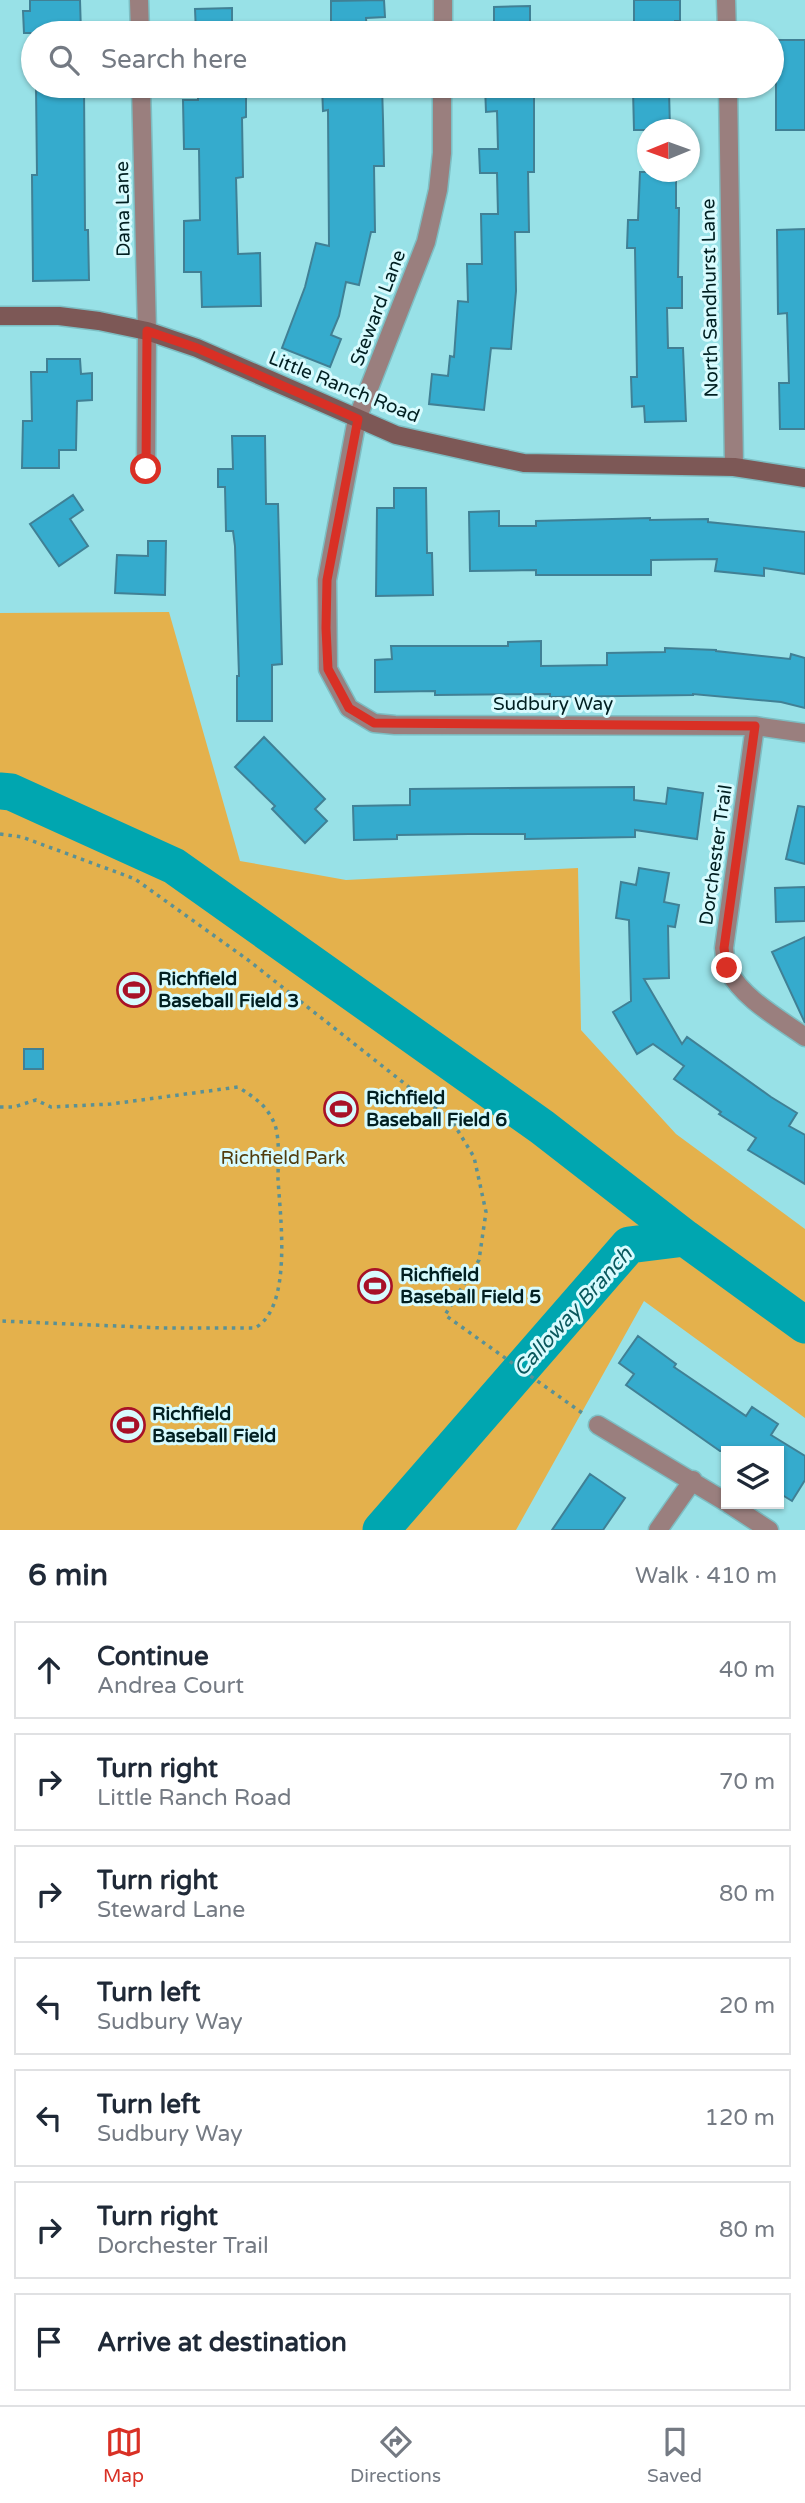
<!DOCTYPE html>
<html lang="en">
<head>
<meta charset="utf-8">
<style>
  body { margin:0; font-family:"Varela Round",sans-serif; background:#f6f6f7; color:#1f2937 }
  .controls { position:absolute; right:21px; bottom:21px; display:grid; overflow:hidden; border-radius:0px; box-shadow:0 2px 5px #0004 }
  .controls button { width:63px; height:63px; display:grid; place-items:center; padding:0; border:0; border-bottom:2px solid #e0e1e3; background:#fff; color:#1f2937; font:35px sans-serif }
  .compass { position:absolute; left:637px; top:119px; width:63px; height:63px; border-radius:50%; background:#fff; box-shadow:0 2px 5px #0004; rotate:269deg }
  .stop { position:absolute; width:21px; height:21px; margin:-16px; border:5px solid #d93025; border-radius:50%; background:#fff }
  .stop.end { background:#d93025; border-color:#fff; box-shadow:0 2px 7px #0008 }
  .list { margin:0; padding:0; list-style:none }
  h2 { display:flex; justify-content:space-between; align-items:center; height:91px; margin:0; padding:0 28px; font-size:30px }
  h2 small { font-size:23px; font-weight:400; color:#747a83 }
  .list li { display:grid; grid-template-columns:46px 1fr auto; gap:21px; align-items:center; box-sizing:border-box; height:98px; margin:0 14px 14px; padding:0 14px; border:2px solid #e0e1e3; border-radius:0px }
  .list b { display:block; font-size:26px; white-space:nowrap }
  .list p { margin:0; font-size:23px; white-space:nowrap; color:#747a83 }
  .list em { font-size:23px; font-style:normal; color:#747a83 }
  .icon { flex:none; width:38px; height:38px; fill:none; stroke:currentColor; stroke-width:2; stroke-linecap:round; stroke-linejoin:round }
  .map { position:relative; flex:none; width:805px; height:1530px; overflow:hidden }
  .search { position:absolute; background:#fff; box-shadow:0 2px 5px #0004; left:21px; right:21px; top:21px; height:77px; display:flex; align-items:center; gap:18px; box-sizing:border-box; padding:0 24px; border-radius:38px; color:#747a83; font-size:26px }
  .sheet { height:875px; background:#fff }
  nav { display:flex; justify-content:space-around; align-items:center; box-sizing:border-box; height:98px; border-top:2px solid #e0e1e3; background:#fff; font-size:19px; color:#747a83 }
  nav a { display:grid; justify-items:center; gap:4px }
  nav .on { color:#d93025 }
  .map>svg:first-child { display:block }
  .green { fill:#e4b14c }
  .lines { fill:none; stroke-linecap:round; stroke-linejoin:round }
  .river { stroke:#00a6b0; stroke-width:37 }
  .building { fill:#35abcd; stroke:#408095; stroke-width:2 }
  .street-casing { stroke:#7dbec3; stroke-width:21 }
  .secondary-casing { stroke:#7dbec3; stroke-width:21 }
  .path { stroke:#5a9195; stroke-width:3.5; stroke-dasharray:3.5 5; stroke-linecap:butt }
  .street { stroke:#9a7f7e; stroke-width:18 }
  .secondary { stroke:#7d5856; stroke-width:18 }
  .route { stroke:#d93025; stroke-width:9 }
  .labels { text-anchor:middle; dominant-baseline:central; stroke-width:6; stroke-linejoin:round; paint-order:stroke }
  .street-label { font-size:19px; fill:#011f21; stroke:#d8fbfe }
  .poi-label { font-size:19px; font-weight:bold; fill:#011f21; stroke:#d8fbfe; text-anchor:start }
  .park-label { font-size:19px; fill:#513b0c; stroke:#d8fbfe }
  .water-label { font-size:21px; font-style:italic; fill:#0a585d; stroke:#d8fbfe }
</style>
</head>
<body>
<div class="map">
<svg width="805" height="1530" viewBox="0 0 805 1530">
  <rect width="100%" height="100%" fill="#98e1e7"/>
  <path class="green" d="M 169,612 L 240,861 L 346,880 L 578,868 L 581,1030 L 676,1134 L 805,1229 L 805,1418 L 644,1301 L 516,1530 L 0,1530 L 0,613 Z"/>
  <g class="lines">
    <path class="river" d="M 0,791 L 11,792 L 174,866 L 542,1127 L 685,1238 L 805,1325
      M 381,1530 L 629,1245 L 685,1238"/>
  </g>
  <path class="building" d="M 30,0 L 80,0 L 81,33 L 24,33 L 23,11 L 30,11 Z
    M 384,0 L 385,17 L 366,18 L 367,33 L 331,33 L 331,1 Z
    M 634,0 L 680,0 L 680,21 L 675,21 L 675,33 L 639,33 L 638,22 L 634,22 Z
    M 530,6 L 530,33 L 494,33 L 494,7 Z
    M 232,8 L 232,33 L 196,33 L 195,9 Z
    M 776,40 L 805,40 L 805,130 L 776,130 Z
    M 36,86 L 84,86 L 85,230 L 88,230 L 89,280 L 33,281 L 32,175 L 37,175 Z
    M 198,86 L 246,86 L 246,117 L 242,118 L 243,177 L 236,178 L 238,254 L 260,253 L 261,306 L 202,307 L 201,272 L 184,272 L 184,221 L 200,220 L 199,149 L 184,149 L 183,100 L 198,100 Z
    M 322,86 L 382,86 L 383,119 L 384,166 L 374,166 L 375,232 L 371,232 L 359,285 L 346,282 L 339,316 L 331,335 L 341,339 L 330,367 L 282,348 L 305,287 L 316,243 L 329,246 L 328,110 L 323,111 Z
    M 485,86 L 534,86 L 534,172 L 528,172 L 529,232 L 515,232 L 516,291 L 511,349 L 491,348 L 484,410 L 429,404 L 432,374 L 448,376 L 450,356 L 454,357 L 458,301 L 468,302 L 467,264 L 482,264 L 481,214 L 498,214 L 497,173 L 480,173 L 479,149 L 498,149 L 497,111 L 486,112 Z
    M 633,90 L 669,90 L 670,130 L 634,130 Z
    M 640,172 L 676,172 L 676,208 L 679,208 L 678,277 L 682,277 L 682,308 L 667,308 L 668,348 L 683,348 L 686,421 L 645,422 L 644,406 L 632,407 L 631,377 L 637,377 L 635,248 L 627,248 L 628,220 L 638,220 Z
    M 805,229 L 805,429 L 780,429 L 779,383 L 789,383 L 787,313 L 778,314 L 777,230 Z
    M 47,359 L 80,359 L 81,374 L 92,373 L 92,400 L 77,401 L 76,450 L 59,450 L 59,468 L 22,468 L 23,421 L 32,421 L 31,372 L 47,372 Z
    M 232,436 L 265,436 L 266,504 L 278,504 L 282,664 L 272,665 L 272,721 L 237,721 L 237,676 L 239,676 L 235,546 L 233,531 L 226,531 L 225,487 L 218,487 L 218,469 L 233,469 Z
    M 394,488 L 426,488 L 427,553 L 432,553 L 433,595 L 376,596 L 377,508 L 394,508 Z
    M 73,495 L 83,510 L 70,519 L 88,546 L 59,566 L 30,524 Z
    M 499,511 L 499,526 L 536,526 L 536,521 L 650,518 L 650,520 L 708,519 L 708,522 L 805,532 L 805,574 L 764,568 L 764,576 L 715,571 L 717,559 L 651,560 L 651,575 L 536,575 L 536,570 L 470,571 L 469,512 Z
    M 148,541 L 166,541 L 165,595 L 115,593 L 117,555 L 148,556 Z
    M 541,641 L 541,666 L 607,665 L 607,653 L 665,652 L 665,648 L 716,650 L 716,651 L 790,659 L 791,654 L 805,658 L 805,708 L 781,702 L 693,694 L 693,695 L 550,697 L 550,694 L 435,695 L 435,691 L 375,692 L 375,660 L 392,659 L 391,646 L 508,646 L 508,642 Z
    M 264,737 L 325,799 L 315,809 L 327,821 L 305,843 L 272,809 L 275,806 L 235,767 Z
    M 634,787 L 634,800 L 666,804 L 668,788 L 703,793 L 697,839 L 635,830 L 635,837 L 525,839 L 525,834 L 469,834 L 397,835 L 397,839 L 354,840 L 353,806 L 410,805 L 410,789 Z
    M 798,806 L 805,807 L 805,864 L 786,859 Z
    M 639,868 L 669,873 L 664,902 L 679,905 L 675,927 L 668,926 L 669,978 L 644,979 L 682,1044 L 687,1037 L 771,1097 L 797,1113 L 789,1126 L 805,1135 L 805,1184 L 748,1150 L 756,1138 L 719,1114 L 721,1112 L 674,1079 L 684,1066 L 653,1044 L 637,1054 L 613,1012 L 631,1001 L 629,920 L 616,918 L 621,882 L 636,885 Z
    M 805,887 L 805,921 L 776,922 L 775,888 Z
    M 805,937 L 805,1023 L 772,952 Z
    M 24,1049 L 43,1049 L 43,1069 L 24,1069 Z
    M 638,1336 L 676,1364 L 674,1367 L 746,1416 L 752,1407 L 778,1424 L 771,1435 L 805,1456 L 805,1480 L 792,1501 L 779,1493 L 779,1451 L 720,1451 L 626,1385 L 634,1374 L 619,1363 Z
    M 590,1474 L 625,1498 L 603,1530 L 552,1530 Z"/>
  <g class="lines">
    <g class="street-casing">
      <path id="street" d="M 139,0 L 140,33
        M 726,0 L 727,33
        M 443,33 L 443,0
        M 141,86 L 147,331 L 146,469
        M 442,86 L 442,153 L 438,190 L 426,242 L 357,419 L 327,580 L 328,669 L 349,708 L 374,723 L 395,725 L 755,726 L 805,733
        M 728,86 L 734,467
        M 755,726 L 724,948 C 725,955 725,964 728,970 C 743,999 780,1019 805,1037
        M 598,1425 L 726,1502
        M 729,1504 L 769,1530
        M 658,1530 L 693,1480"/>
    </g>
    <g class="secondary-casing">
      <path id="secondary" d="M 0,316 L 59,316 L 99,321 L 147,331 L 197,348 L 396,435 L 486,455 L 524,463 L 734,467 L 805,478"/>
    </g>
    <path class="path" d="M 0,834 L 22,837 L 135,879 L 248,960 L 452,1121 L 474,1157 L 486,1212 L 479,1260 L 445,1315 L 585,1415
      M 0,1107 L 14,1107 L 36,1100 L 51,1107 L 111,1104 L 238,1087 C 255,1098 267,1105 275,1125 C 280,1140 278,1163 278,1179 C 280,1216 293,1307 255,1328 L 163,1328 L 0,1321"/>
    <use href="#street" class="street"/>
    <use href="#secondary" class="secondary"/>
  </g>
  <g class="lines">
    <path class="route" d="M 146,469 L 147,331 L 197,348 L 358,419 L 327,580 L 326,628 L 328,669 L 349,708 L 374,723 L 755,726 L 724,948 L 727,968"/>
  </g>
  <defs>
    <g id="stadium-ring" transform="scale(1.75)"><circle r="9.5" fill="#d8fbfe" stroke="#a81127" stroke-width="1.5"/><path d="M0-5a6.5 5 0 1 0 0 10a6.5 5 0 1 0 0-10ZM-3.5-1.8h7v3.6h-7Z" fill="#a81127"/></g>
  </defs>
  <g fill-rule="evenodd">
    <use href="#stadium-ring" x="134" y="990"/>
    <use href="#stadium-ring" x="341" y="1109"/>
    <use href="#stadium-ring" x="375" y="1286"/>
    <use href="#stadium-ring" x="128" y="1425"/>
  </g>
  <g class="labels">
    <g class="street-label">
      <text transform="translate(123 209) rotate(-91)">Dana Lane</text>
      <text transform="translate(710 298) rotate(-91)">North Sandhurst Lane</text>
      <text transform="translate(378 308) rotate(-69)">Steward Lane</text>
      <text transform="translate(344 387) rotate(22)">Little Ranch Road</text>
      <text x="553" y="704">Sudbury Way</text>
      <text transform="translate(716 855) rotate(-82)">Dorchester Trail</text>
    </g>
    <g class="poi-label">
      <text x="158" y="979">Richfield<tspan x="158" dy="22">Baseball Field 3</tspan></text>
      <text x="366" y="1098">Richfield<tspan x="366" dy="22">Baseball Field 6</tspan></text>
      <text x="400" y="1275">Richfield<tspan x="400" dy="22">Baseball Field 5</tspan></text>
      <text x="152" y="1414">Richfield<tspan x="152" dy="22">Baseball Field</tspan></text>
    </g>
    <g class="park-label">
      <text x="283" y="1158">Richfield Park</text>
    </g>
    <g class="water-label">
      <text transform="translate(573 1312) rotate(-48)">Calloway Branch</text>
    </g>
  </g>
</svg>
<div class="controls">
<button><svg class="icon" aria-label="layers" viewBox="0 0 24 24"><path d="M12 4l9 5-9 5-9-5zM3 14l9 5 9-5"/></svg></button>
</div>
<svg class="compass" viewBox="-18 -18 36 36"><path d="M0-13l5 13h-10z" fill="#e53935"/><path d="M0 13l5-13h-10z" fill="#747a83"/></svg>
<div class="stop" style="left:146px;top:469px"></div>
<div class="stop end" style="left:727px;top:968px"></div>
<div class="search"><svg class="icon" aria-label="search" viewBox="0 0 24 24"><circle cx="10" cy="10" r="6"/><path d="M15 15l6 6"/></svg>Search here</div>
</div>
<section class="sheet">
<h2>6 min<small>Walk · 410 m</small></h2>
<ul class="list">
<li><svg class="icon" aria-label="ahead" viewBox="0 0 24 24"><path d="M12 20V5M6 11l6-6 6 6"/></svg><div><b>Continue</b><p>Andrea Court</p></div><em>40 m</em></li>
<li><svg class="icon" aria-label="right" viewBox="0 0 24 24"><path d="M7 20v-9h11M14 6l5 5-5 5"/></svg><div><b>Turn right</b><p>Little Ranch Road</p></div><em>70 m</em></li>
<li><svg class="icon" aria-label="right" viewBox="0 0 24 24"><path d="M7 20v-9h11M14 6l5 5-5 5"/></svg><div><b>Turn right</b><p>Steward Lane</p></div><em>80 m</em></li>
<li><svg class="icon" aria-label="left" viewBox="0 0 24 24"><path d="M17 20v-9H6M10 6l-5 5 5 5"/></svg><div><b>Turn left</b><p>Sudbury Way</p></div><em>20 m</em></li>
<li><svg class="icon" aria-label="left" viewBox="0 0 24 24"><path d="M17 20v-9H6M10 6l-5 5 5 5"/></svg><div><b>Turn left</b><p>Sudbury Way</p></div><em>120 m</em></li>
<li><svg class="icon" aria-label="right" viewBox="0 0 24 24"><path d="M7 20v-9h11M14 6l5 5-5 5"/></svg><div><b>Turn right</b><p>Dorchester Trail</p></div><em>80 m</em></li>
<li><svg class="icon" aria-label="arrive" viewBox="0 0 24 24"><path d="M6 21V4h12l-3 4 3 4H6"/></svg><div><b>Arrive at destination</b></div></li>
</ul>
</section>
<nav>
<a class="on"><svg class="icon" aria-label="map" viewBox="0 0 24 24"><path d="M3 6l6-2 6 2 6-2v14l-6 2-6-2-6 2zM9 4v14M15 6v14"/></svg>Map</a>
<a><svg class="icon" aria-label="directions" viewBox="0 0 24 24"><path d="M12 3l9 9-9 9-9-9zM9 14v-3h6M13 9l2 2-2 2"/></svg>Directions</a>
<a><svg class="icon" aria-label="saved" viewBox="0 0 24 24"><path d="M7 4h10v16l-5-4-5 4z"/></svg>Saved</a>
</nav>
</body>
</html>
